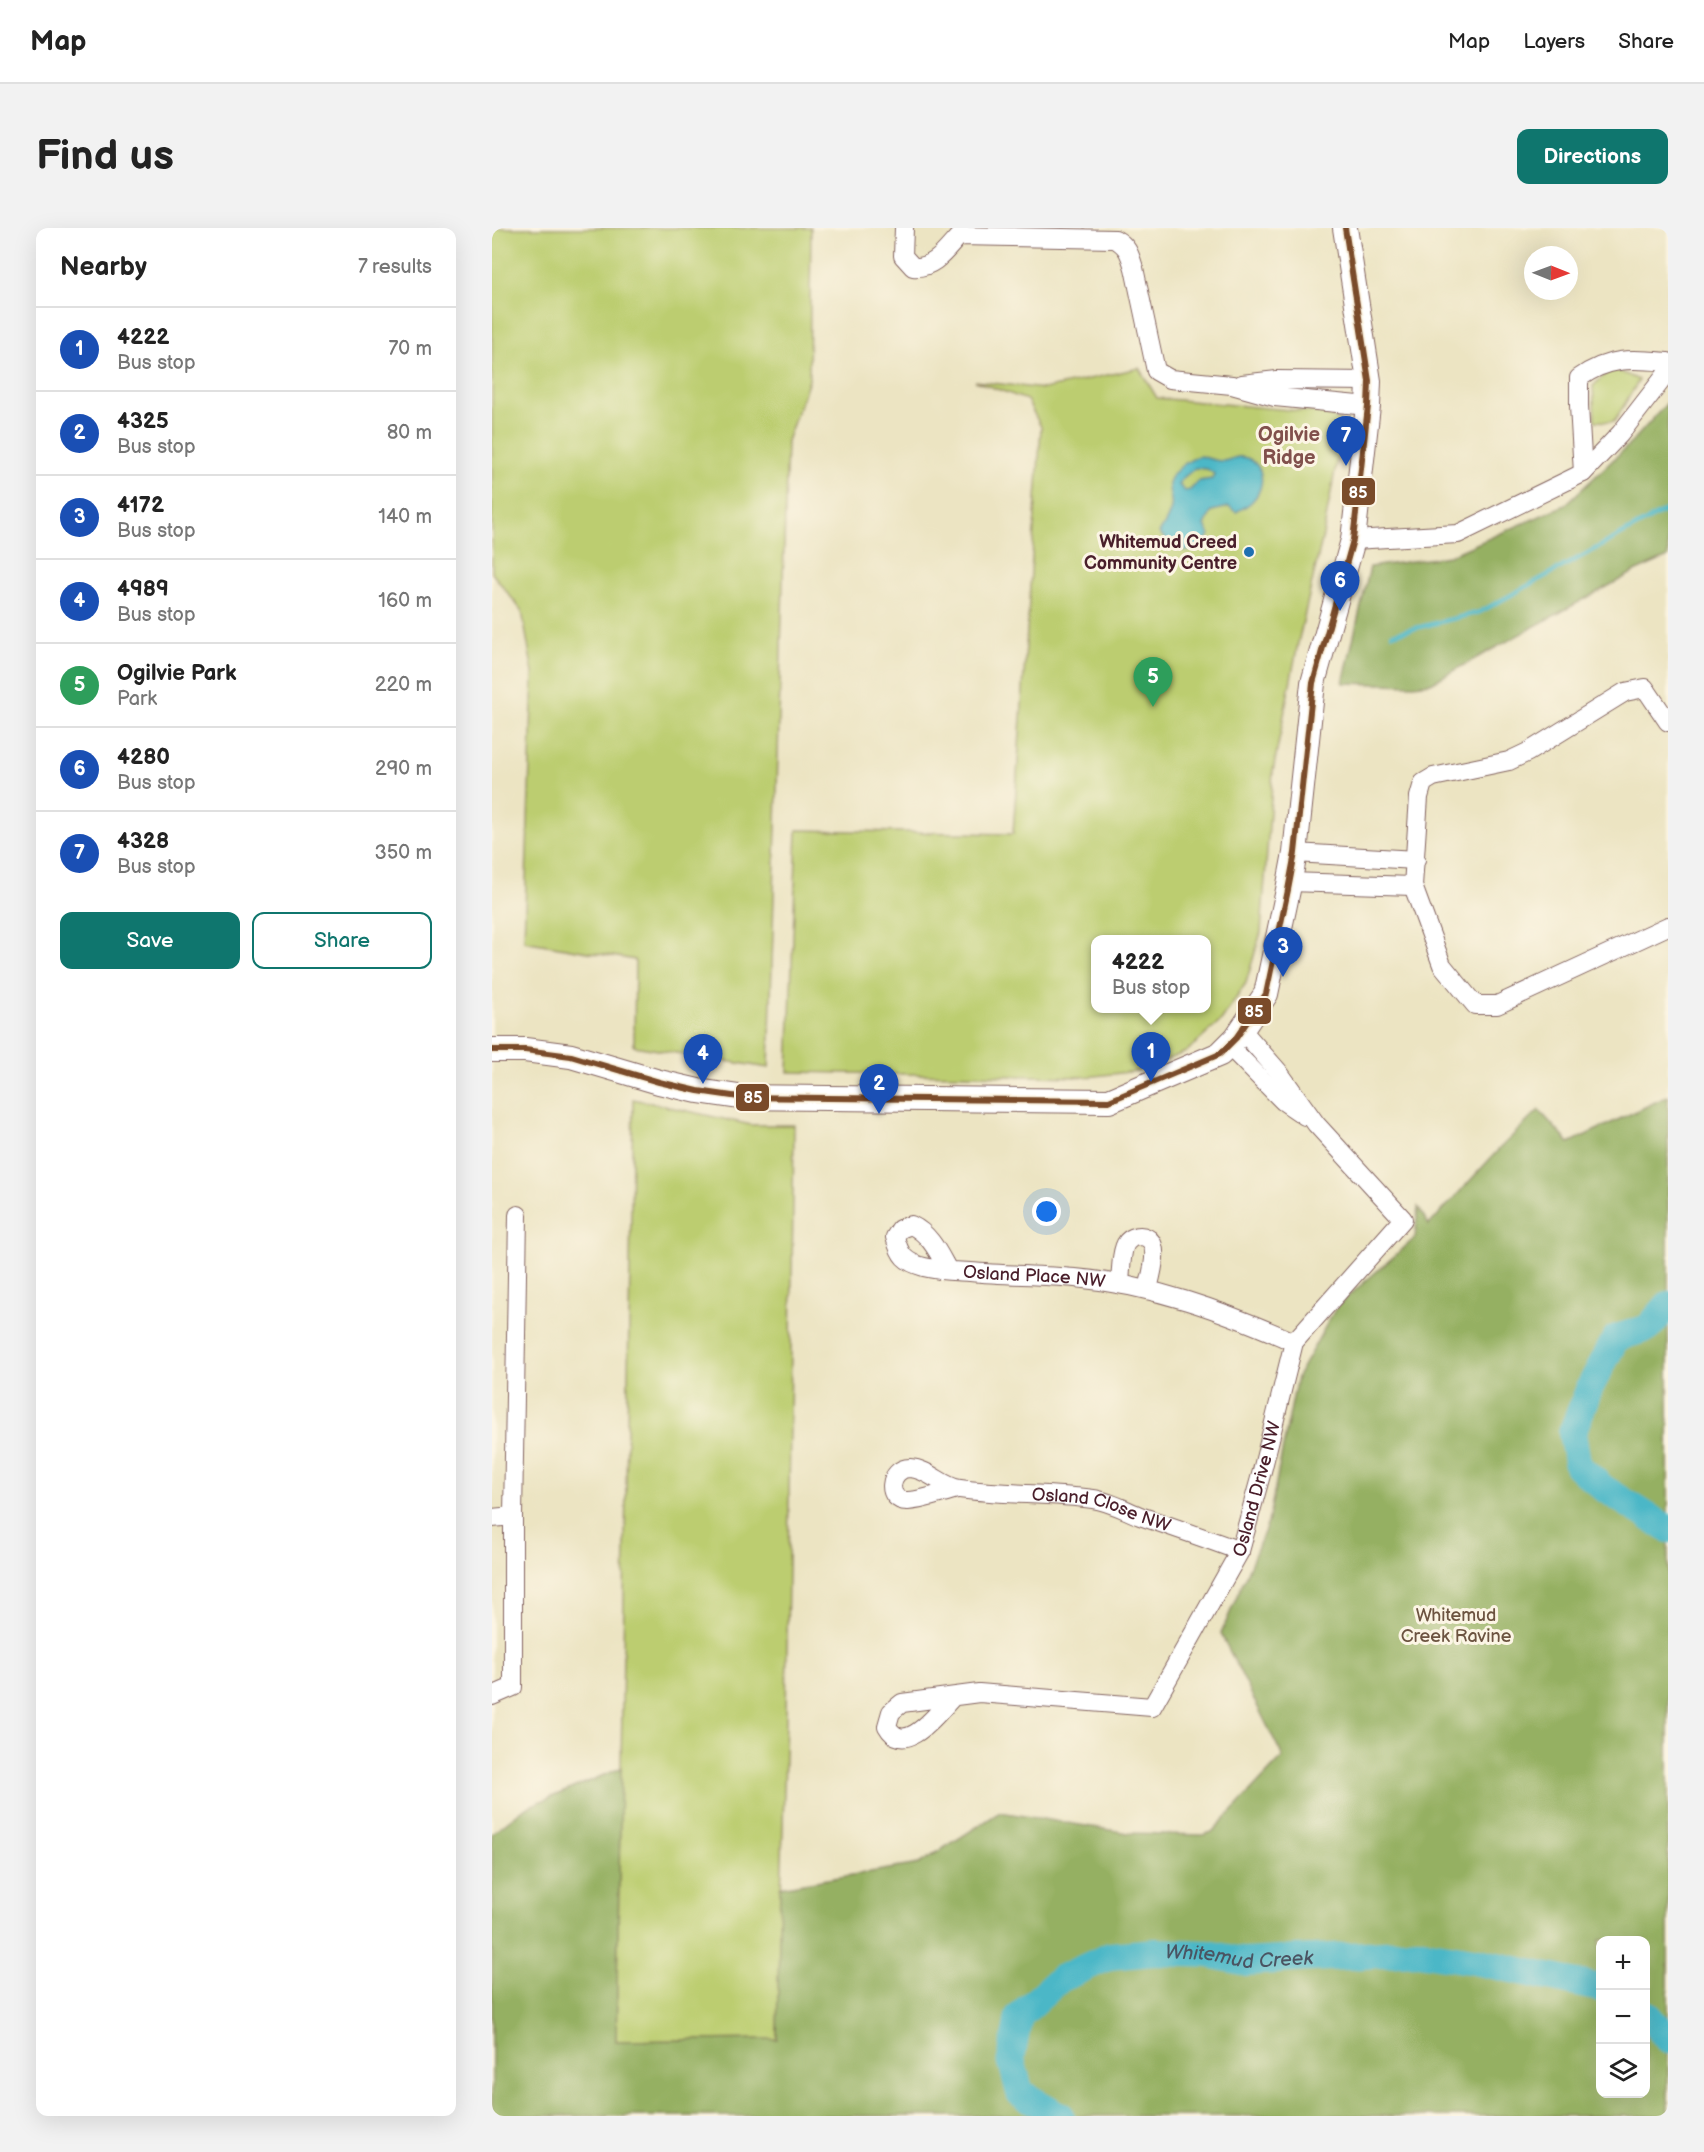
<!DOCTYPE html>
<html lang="en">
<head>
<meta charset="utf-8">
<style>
  body { margin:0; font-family:"Balsamiq Sans",sans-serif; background:#f2f2f2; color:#222 }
  .controls { position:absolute; right:18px; bottom:18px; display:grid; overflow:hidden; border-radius:12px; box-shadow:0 6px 24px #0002 }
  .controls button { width:54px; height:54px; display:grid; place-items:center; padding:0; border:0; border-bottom:2px solid #e0e0e0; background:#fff; color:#222; font:30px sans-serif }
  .compass { position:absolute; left:1032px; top:18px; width:54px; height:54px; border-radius:50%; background:#fff; box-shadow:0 6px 24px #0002; rotate:91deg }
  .you { position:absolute; left:555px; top:984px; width:21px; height:21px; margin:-15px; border:4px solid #fff; border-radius:50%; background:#1a73e8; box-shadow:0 0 0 9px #1a73e833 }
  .badge { display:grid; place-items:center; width:39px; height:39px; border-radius:50%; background:#0f766e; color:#fff; font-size:20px; font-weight:700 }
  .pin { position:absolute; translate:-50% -50px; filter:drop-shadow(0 2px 3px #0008) }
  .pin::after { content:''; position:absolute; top:32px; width:21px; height:18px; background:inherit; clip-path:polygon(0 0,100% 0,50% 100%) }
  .popup { position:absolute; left:599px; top:707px; width:120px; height:78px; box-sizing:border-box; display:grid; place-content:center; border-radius:12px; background:#fff; filter:drop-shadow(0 2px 4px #0005); font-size:20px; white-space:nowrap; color:#767676 }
  .popup b { font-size:22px; color:#222 }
  .popup::after { content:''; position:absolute; left:50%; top:100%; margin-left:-12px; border:12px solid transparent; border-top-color:#fff }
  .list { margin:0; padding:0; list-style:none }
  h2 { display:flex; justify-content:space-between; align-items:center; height:78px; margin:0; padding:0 24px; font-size:26px }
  h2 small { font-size:20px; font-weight:400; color:#767676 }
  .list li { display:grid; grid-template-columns:39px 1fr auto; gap:18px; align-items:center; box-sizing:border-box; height:84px; padding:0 24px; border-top:2px solid #e0e0e0 }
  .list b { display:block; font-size:22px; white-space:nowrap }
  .list p { margin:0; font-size:20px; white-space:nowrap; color:#767676 }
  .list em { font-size:20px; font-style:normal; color:#767676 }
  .actions { display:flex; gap:12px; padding:18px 24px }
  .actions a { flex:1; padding:14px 0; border:2px solid #0f766e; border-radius:12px; text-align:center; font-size:21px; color:#0f766e }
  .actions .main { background:#0f766e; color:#fff }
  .icon { flex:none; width:33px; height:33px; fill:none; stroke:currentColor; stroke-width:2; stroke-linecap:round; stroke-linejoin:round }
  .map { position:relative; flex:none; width:1176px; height:1888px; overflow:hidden; border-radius:12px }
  header { display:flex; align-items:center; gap:36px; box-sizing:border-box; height:84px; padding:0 30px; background:#fff; border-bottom:2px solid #e0e0e0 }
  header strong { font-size:28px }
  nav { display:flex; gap:33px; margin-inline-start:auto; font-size:21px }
  .intro { display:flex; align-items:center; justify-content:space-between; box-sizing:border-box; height:144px; padding:0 36px }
  h1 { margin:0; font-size:42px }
  .button { padding:15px 27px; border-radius:12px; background:#0f766e; color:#fff; font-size:21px; font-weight:700 }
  main { display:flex; gap:36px; padding:0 36px }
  aside { flex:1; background:#fff; border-radius:12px; box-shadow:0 6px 24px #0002 }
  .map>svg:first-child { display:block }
  .green { fill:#bccd70; stroke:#83764e; stroke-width:1.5; fill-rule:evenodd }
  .forest { fill:#95b062; stroke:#706846; stroke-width:1.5; fill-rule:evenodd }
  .water { fill:#4bb7c7; stroke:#4a6b79; stroke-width:1.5; fill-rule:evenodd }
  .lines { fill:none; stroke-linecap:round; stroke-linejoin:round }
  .stream { stroke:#4bb7c7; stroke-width:4.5 }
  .river { stroke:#4bb7c7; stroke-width:28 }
  .street-casing { stroke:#836460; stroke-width:20 }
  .secondary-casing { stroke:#836460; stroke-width:26 }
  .street { stroke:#fff; stroke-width:18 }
  .secondary { stroke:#fff; stroke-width:24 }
  .bus-1-casing { stroke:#fcf5e5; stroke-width:10 }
  .bus-1 { stroke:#7a4b2a; stroke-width:6 }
  .poi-dot { fill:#1f6fb2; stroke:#fcf5e5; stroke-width:2 }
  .labels { text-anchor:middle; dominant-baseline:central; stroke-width:6; stroke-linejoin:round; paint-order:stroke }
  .poi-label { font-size:18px; font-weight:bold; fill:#4a1f2b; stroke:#fcf5e5; text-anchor:end }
  .street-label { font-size:18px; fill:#4a1f2b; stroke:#fcf5e5 }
  .park-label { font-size:18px; fill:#6c5340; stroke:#fcf5e5 }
  .neighbourhood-label { font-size:20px; font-weight:bold; fill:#81504c; stroke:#fcf5e5 }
  .water-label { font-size:20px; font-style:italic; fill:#4a5462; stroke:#fcf5e5 }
  .line-badge { stroke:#fcf5e5; stroke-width:2 }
  .badge-label { font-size:16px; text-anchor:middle; font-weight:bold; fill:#fff }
</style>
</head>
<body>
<header>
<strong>Map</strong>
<nav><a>Map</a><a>Layers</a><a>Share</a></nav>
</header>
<div class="intro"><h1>Find us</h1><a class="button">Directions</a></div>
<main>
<aside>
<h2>Nearby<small>7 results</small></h2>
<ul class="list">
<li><span class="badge" style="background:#1a4fb4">1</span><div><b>4222</b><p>Bus stop</p></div><em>70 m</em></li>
<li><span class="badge" style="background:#1a4fb4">2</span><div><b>4325</b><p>Bus stop</p></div><em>80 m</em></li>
<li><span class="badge" style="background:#1a4fb4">3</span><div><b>4172</b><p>Bus stop</p></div><em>140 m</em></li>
<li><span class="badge" style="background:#1a4fb4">4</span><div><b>4989</b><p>Bus stop</p></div><em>160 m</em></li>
<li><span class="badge" style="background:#2e9e5b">5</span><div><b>Ogilvie Park</b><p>Park</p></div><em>220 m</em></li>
<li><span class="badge" style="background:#1a4fb4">6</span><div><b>4280</b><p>Bus stop</p></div><em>290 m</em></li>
<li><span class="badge" style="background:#1a4fb4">7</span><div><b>4328</b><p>Bus stop</p></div><em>350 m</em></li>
</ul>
<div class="actions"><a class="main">Save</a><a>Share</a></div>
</aside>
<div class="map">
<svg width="1176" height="1888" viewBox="0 0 1176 1888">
  <rect width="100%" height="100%" fill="#fcf5e5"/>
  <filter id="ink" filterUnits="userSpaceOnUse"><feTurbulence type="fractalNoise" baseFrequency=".0167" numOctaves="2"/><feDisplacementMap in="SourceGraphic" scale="12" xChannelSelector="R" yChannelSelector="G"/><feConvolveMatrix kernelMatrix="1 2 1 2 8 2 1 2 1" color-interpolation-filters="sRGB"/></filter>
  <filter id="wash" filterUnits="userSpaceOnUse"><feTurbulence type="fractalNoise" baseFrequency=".008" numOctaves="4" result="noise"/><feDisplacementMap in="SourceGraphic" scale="24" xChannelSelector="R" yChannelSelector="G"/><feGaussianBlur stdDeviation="1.35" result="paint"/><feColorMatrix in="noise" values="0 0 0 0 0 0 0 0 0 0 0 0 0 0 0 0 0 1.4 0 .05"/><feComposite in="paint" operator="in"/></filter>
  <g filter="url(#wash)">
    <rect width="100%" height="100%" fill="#ece4c2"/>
    <path class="green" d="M 0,0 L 319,0 L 317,152 L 295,213 L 277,840 L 142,818 L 143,732 L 32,713 L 41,445 L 30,383 L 0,345 Z
      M 647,140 L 665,170 L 831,185 L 849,193 L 850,205 L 831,307 L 806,415 L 781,543 L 769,704 L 754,755 L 730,792 L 694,824 L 645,843 L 595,849 L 296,844 L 305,602 L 521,606 L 549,199 L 535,172 L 483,153 L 552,161 ZM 604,712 L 714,712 L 714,780 L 604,780 Z
      M 1120,140 L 1147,152 L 1122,194 L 1103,193 L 1101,158 Z
      M 141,871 L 259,897 L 302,897 L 294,1492 L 285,1811 L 124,1813 Z"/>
    <path class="forest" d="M 1176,174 L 1176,329 L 1142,344 L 939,455 L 922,457 L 851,455 L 878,339 L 957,328 L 1073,277 L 1140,214 Z
      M 1176,868 L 1176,1888 L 0,1888 L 0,1605 L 33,1580 L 129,1540 L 124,1813 L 285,1811 L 288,1659 L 427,1636 L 508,1584 L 637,1605 L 711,1607 L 720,1604 L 791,1529 L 729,1406 L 776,1295 L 805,1149 L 845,1078 L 923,1010 L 926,979 L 937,997 L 1009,919 L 1047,882 L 1077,915 ZM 1108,1712 L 1154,1712 L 1154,1866 L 1108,1866 Z"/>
    <path class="water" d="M 709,228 C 717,231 723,233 732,233 C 737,232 741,230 746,229 C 762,228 772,242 769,257 C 766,271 756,278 744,284 L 737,279 L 720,283 L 713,297 L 718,307 L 703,323 L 685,322 L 667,305 C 672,297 677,290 679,280 C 681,271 676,264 677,256 C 679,243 697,231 709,228 ZM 703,240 L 715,241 L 722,246 L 720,251 L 707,253 L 698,262 L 693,263 L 687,257 L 690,251 Z"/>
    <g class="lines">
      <path class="stream" d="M 900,406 L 988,384 L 1176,281"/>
      <g class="river">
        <path d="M 1176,1077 L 1156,1100 L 1124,1110 L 1098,1159 L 1080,1205 L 1086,1238 L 1111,1260 L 1176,1301"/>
        <path d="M 1154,1786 L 1176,1811"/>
        <path id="s1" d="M 569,1888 L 528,1865 L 519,1831 L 527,1788 L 568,1751 L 618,1728 L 663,1724 L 716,1726 L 754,1734 L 926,1724 L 982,1733 L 1108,1760"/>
      </g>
    </g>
  </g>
  <g filter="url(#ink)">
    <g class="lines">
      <g class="street-casing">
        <g id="street">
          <path d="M 412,0 L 411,28 L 421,39 C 442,41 454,22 467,8 L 623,11 C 636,18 638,27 642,40 L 664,143 L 678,151 L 740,157 L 783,169 L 876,178"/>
          <path d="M 750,156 L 785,152 L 877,153"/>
          <path d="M 1091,245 L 1087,178 L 1087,150 C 1117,128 1141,131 1176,134"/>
          <path d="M 861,312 L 966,306 L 1091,245 L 1128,206 L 1176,144"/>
          <path d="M 1176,494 L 1153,460 L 1133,464 L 1036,524 L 1017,533 L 941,549 L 931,555 L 927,569 L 921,658 L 950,737 L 983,777 L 1005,777 L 1176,698"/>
          <path d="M 803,625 L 924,632"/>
          <path d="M 797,654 L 921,658"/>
          <path d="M 736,817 L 791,873 L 813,888"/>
          <path id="s2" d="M 456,1042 C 446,1024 438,1006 419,997 L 408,1001 L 403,1009 C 408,1028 413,1034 432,1039 C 447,1043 463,1043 478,1044 C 513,1047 548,1047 583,1050 C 661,1057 732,1083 802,1114"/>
          <path d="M 628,1055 C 629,1045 629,1021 635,1014 C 638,1010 644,1008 648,1008 C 672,1009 659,1047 656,1061"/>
          <path id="s3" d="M 465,1261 C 449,1265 433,1272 416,1273 C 393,1274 396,1240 418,1240 C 437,1241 450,1259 468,1261 C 512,1267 557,1265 601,1271 C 617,1273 633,1282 648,1288 C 681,1299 715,1311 748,1323"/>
          <path d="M 0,1290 L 21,1288"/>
          <path d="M 0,1468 L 21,1459 L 21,1288 L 26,987"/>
          <path id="s4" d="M 461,1469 C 446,1484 413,1531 395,1498 L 399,1484 L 410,1475 L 487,1465 L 660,1479 L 748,1323 L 770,1243 L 802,1114 L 911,991 L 824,896 L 786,843 L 750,802"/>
        </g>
      </g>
      <g class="secondary-casing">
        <path id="secondary" d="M 0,822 L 33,822 L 79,828 L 167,854 L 206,863 L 247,869 L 617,873 L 728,826 L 744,810 L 774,766 L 796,662 L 803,625 L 821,455 L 861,312 L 876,178 L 877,153 L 853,0"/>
      </g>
      <use href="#street" class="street"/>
      <use href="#secondary" class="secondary"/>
      <g class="bus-1-casing">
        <path id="bus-1" d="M 0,822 L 33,822 L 79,828 L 167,854 L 206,863 L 247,869 L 617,873 L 728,826 L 744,810 L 774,766 L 796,662 L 803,625 L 821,455 L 861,312 L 876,178 L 877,153 L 853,0"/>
      </g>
      <use href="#bus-1" class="bus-1"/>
    </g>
  </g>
  <circle class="poi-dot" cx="757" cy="324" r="6"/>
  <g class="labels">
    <g class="poi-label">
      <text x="745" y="314">Whitemud Creed<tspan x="745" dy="21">Community Centre</tspan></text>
    </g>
    <g class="street-label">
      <text stroke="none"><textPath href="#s2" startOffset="236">Osland Place NW</textPath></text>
      <text stroke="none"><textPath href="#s4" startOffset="610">Osland Drive NW</textPath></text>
      <text stroke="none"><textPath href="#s3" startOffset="302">Osland Close NW</textPath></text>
    </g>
    <g class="park-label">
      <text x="964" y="1387">Whitemud<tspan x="964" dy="21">Creek Ravine</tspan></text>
    </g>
    <g class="neighbourhood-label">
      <text x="797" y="207">Ogilvie<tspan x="797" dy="23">Ridge</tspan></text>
    </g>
    <g class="water-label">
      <text stroke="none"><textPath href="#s1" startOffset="366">Whitemud Creek</textPath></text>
    </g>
  </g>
  <g class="line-badge">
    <rect x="849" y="249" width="35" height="29" rx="6" fill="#7a4b2a"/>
    <rect x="745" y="769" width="35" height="28" rx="6" fill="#7a4b2a"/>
    <rect x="243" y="855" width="35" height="29" rx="6" fill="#7a4b2a"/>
  </g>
  <g class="badge-label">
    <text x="866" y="270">85</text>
    <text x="762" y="789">85</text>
    <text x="261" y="875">85</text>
  </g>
</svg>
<div class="controls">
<button>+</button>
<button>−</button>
<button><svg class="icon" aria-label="layers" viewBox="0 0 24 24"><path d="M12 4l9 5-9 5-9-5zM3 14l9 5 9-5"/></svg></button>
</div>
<svg class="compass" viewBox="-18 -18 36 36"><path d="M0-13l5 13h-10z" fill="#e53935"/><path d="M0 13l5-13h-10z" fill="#767676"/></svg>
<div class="you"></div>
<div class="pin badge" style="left:659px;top:854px;background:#1a4fb4">1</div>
<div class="popup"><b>4222</b>Bus stop</div>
<div class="pin badge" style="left:387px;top:886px;background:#1a4fb4">2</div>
<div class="pin badge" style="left:791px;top:749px;background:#1a4fb4">3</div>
<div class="pin badge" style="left:211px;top:856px;background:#1a4fb4">4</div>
<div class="pin badge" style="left:661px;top:479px;background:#2e9e5b">5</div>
<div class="pin badge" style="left:848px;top:383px;background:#1a4fb4">6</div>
<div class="pin badge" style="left:854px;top:238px;background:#1a4fb4">7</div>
</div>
</main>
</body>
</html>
